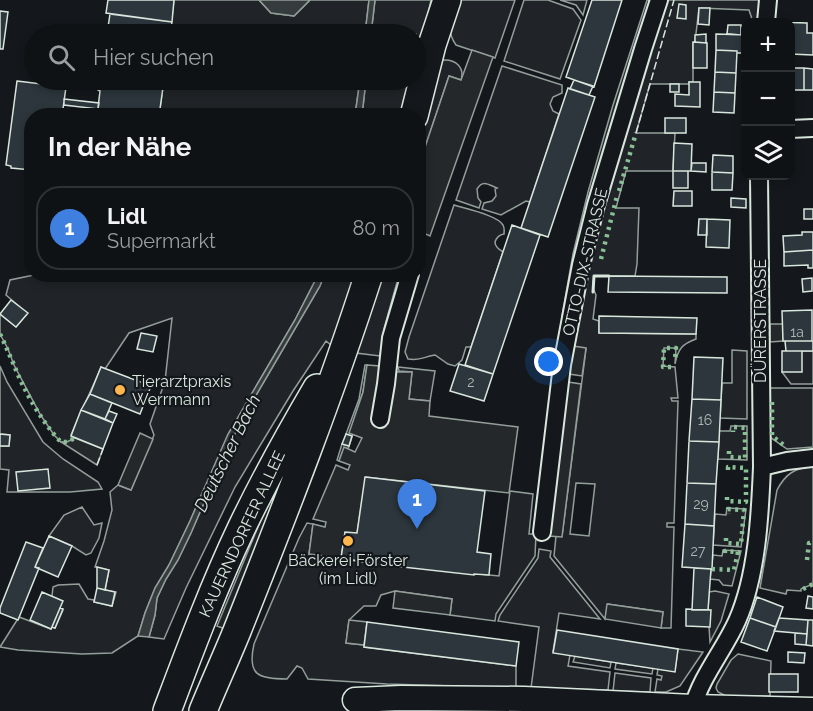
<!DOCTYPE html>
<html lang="de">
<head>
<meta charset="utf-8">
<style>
  body { margin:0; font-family:Raleway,sans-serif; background:#1d2022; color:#f1f3f6 }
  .controls { position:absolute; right:18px; top:18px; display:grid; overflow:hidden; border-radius:12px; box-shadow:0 3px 9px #0003 }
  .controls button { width:54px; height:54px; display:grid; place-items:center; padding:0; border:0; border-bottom:2px solid #2f3234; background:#0f1215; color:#f1f3f6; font:30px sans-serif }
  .you { position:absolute; left:549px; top:362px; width:21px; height:21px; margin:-15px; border:4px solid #fff; border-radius:50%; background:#1a73e8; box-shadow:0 0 0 9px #1a73e833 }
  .badge { display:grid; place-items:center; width:39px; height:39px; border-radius:50%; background:#8c9099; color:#fff; font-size:20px; font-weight:700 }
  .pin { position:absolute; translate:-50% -50px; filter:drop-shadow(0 2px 3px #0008) }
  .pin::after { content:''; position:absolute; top:32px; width:21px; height:18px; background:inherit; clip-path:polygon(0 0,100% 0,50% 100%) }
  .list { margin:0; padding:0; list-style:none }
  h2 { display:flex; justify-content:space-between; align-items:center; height:78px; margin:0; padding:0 24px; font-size:26px }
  h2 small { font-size:20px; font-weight:400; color:#9b9ea0 }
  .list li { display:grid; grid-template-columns:39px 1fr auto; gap:18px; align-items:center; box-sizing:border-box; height:84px; margin:0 12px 12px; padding:0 12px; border:2px solid #2f3234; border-radius:24px }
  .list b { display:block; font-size:22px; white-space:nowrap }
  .list p { margin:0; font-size:20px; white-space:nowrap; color:#9b9ea0 }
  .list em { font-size:20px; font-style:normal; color:#9b9ea0 }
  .icon { flex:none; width:33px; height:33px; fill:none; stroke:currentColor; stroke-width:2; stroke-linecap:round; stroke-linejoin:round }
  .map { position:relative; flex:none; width:813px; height:711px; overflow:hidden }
  .search { position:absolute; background:#0f1215; box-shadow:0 3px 9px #0003; left:24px; top:24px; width:402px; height:66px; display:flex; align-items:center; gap:15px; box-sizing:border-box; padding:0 21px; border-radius:33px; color:#9b9ea0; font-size:22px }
  .panel { position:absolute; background:#0f1215; box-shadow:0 3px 9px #0003; left:24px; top:108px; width:402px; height:174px; border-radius:24px }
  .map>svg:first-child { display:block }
  .green { fill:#202428; stroke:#939e99; stroke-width:1.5; fill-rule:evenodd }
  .parking { fill:#24282b; stroke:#939e99; stroke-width:1.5 }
  .water { fill:#363b3e; stroke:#939e99; stroke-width:1.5 }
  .building { fill:#2c363c; stroke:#d8e6dc; stroke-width:1.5 }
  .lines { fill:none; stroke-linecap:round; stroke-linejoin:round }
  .street-casing { stroke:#d8e6dc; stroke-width:20 }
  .secondary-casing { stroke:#d8e6dc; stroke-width:27 }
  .primary-casing { stroke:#d8e6dc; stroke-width:30 }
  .street { stroke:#14181c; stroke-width:16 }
  .secondary { stroke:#14181c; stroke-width:24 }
  .primary { stroke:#14181c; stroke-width:27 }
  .hedge { stroke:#8ac095; stroke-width:4.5; stroke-dasharray:3 4.5; stroke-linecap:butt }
  .fence { stroke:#d8e6dc; stroke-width:1.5; stroke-dasharray:8 3; stroke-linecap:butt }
  .wall { stroke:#d8e6dc; stroke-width:3 }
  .poi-dot { fill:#ffb74d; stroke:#14181c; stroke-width:2 }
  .labels { text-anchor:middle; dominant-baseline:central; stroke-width:4.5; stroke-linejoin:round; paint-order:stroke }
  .number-label { font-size:14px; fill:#adbab4 }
  .street-label { font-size:16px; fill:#d8e6dc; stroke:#14181c }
  .poi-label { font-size:16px; fill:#d8e6dc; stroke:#14181c; text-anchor:start }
  .water-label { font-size:18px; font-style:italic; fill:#d8e6dc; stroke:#14181c }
</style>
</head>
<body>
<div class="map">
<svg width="813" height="711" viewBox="0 0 813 711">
  <rect width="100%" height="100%" fill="#14181c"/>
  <path class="green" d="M 174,0 L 259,0 L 271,13 L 294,16 L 310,0 L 369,0 L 365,34 L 170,34 Z
    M 375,0 L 431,0 L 416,67 L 416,34 L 371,34 Z
    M 456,0 L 515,0 L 495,58 L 456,45 C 445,30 451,16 456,0 Z
    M 524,0 L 548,0 L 573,9 L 581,20 L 560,79 L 504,61 Z
    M 560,0 L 587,0 L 583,15 L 576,5 Z
    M 666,0 L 763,0 L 761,22 L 753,22 L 749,10 L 699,8 L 695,42 L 693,43 L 693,82 L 689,82 L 689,84 L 650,84 L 636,133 L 675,133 L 673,171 L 626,171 L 616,208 L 639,208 L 637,264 L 635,276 L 594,276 L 593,288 L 596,295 L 593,319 L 599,321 L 599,333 L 696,334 L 696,339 C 682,344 678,349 675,364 L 676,348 L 664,348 L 663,366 L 675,367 L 678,398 L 671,398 L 672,401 L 678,401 L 674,523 L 667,523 L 667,527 L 674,527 L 671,628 L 661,628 L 663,612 L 608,604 L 605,619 L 554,556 L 556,536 L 562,536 L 586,349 L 573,346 L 583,291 L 609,185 ZM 576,483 L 595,484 L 589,536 L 570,534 Z
    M 443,60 C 455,59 465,67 461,80 L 449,76 L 419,165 L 419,135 L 436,69 Z
    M 502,66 L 562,85 L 562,93 L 553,97 L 550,104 L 553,111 L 559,114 L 530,202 L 526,201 L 501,215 L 482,209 L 484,203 L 492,201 L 496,196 L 495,189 L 497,188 C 489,185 483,179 477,189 L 478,198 L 481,202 L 479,208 L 456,200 Z
    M 164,80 L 360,80 L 355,115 L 159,116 Z
    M 366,80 L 412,80 L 403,115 L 362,116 Z
    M 454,205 C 466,209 497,215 503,225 C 505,229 504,231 504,234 C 498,235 492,242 497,247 C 497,248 502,251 503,252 L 471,347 L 466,347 L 462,360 L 455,366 L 448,364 L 435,355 C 422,357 422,361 408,359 L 405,352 L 409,337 Z
    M 34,275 L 318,275 L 295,320 L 248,400 L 204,489 L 190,521 L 169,565 L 155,588 L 145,613 L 138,636 L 112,653 L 82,654 L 18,650 L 0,647 L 19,617 L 51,629 L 52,627 L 55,628 L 63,610 L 60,608 L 52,596 L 53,587 L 58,585 L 79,584 L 88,599 L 94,600 L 94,602 L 112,606 L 116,592 L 105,590 L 109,570 L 95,567 L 104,541 L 112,510 L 110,492 L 118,485 L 131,490 L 154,435 L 150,424 L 165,381 L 172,318 L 129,333 L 105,369 L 101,367 C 92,390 80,412 71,435 L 75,438 L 67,442 L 61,442 L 54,435 L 40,414 L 14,365 L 8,349 L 0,334 L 0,314 L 16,327 L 27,313 L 6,295 L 10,280 Z
    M 324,275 L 359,275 L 331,345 L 326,341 L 293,391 L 235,487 L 186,588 L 164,639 L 149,637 L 155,615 L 157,598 L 166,579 L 178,560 L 191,533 L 229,445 L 248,409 L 320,286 Z
    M 380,275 L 399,275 L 384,329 L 380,356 L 356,353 Z
    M 732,350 L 747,351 L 747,419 L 720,418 L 722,383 L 732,383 Z
    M 802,351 L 813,351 L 813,384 L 791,384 L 782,372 Z
    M 365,365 L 367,365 L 363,392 L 350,432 L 353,434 L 348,449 L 344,448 L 339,461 L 337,460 L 342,444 L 349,446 L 351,436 L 346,434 L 359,399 Z
    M 0,366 L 7,382 L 43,442 L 63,459 L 98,482 L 102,489 L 70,492 L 7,492 L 9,470 L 0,469 L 0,446 L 9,446 L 10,435 L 0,434 Z
    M 398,367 L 435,371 L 430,401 L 409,399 L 412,372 L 399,371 Z
    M 770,388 L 813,388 L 813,447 L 787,449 L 770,437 Z
    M 731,426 L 747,426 L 747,460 L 718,459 L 719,431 L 730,431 Z
    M 813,466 L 813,584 L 801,589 L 801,591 L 787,590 L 786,594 L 760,588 L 777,490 C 786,473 794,469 813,466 Z
    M 287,470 L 225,629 L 217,626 L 260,522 L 279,480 Z
    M 510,491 L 533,494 L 529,534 L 536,534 L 535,556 L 496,614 L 495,621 L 450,615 L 452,599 L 395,591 L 381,595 L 376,606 L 364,606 L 349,620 L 346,643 L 364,645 L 364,647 L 516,666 L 516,688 L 387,684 L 308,679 L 302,668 L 297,666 L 287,679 C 258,679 247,675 254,644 L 299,538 L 307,523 L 313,524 L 309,554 L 376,564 L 499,576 Z
    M 82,507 L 94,525 L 102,523 L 99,538 L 91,553 L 86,555 L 72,546 L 49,536 L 64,515 Z
    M 727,508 L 746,509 L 741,547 L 713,545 L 715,514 L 726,515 Z
    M 539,549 L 551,551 L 550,557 L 600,619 L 559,613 L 553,652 L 570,655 L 568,666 L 610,672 L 608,690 L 531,688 L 539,627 L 498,621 L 500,615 L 538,558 Z
    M 723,550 L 741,551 L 732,586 L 723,585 L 719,580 L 710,579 L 713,555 L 722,556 Z
    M 715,591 L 729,594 L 721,621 L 710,642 L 708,610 L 709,592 Z
    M 678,649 L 703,652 L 680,686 L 666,692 L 655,692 L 657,679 L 661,680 L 662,676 L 657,675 L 658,669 L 675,671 Z
    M 738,654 L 771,661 L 770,696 L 726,696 L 718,692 L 716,688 L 717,684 L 731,660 Z
    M 575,656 L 611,662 L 610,668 L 573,662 Z
    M 616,663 L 653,668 L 652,674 L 615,669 Z
    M 615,673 L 651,678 L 650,692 L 613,691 Z"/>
  <path class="parking" d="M 647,0 L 654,0 L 567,317 L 562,316 L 573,254 L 588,192 L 613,105 Z
    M 472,50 L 493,57 L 430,236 L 419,231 L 419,165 L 449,76 L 461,80 Z
    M 770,324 L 783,324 L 783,341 L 770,342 Z
    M 573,346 L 586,348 L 582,376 L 569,374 Z
    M 367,365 L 380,366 L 380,369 L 398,372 L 412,372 L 409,399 L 430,401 L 429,416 L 518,427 L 509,493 L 366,477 L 357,533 L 345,533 L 341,558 L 309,554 L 313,524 L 325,527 L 326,522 L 313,519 L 336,465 L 348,470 L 350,465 L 339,461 L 344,447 L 355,452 L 362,438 L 349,433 L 363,392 Z
    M 568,382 L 581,384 L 562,537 L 549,536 Z
    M 140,433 L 153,439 L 131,490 L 118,485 Z
    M 75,438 L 103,449 L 97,465 L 61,442 L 67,442 Z
    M 395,591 L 452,599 L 450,615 L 393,608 Z
    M 607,604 L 663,612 L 661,628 L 605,619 Z
    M 349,620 L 367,622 L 364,645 L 346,643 Z"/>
  <path class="water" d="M 259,0 L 310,0 L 294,16 L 271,13 Z
    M 369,0 L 375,0 L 371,34 L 365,34 Z
    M 360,80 L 366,80 L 362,115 L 355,115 Z
    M 318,275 L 324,275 L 320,286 L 248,409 L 229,445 L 191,533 L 178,560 L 166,579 L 157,598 L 155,615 L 149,637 L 138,636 L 145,613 L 155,588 L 169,565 L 190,521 L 228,434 L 295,320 Z"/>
  <path class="building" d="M 108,0 L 174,0 L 172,22 L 106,13 Z
    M 592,0 L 622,0 L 594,87 L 566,77 Z
    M 679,4 L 686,5 L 686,19 L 677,18 Z
    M 699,8 L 710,8 L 709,25 L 698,24 Z
    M 0,11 L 8,12 L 3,49 L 0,49 Z
    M 110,14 L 172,22 L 170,34 L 107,34 Z
    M 776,22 L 807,23 L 807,33 L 813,33 L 813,55 L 790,54 L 790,22 Z
    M 728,25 L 741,25 L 741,35 L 727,34 Z
    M 706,34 L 706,43 L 695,42 L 695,35 Z
    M 716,34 L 746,35 L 746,53 L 737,53 L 737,51 L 716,50 Z
    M 693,42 L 707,43 L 707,68 L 693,68 Z
    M 716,50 L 737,51 L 736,73 L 715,72 Z
    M 790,68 L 804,68 L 804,90 L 790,90 Z
    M 804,68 L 813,69 L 813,90 L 804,90 Z
    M 715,72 L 736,73 L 735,93 L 714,92 Z
    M 99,80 L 164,80 L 159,116 L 97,116 L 100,91 L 98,90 Z
    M 268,80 L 281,80 L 280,85 L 268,83 Z
    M 574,80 L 593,86 L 589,95 L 570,89 Z
    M 17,81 L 66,87 L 62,116 L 32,116 L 32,170 L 11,168 L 11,166 L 6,165 Z
    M 689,82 L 700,82 L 700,107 L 675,106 L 675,94 L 689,95 Z
    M 670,84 L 679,84 L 679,92 L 670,92 Z
    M 568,88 L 595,97 L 548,237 L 521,228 Z
    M 714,92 L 735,93 L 734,113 L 713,112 Z
    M 64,99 L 99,103 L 98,109 L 64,105 Z
    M 665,118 L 686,118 L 686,133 L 665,133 Z
    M 674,143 L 692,144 L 691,171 L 673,171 Z
    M 713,155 L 733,156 L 733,173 L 712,172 Z
    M 692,163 L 706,163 L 706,172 L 691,171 Z
    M 673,171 L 688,171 L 688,188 L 673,188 Z
    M 712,172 L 733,173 L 732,190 L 712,190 Z
    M 674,191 L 692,191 L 692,206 L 673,206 Z
    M 731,198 L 746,199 L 746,208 L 731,207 Z
    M 804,209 L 813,209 L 813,219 L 804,219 Z
    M 699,219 L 707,219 L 707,235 L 698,235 Z
    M 707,219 L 730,220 L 729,248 L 706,247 Z
    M 512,225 L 540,235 L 493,374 L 465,365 Z
    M 802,232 L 813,232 L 813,250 L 784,252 L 783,236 L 802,235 Z
    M 813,250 L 813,268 L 808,268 L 808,265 L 784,266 L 784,252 Z
    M 609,276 L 727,277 L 727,293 L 608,292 Z
    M 812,278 L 812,291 L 803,292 L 802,279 Z
    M 11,300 L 28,313 L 16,327 L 0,314 Z
    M 812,310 L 812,341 L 783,341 L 782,311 Z
    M 599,316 L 697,318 L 696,334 L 599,333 Z
    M 141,333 L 157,336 L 153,352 L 137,349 Z
    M 785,341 L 813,341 L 813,351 L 786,351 Z
    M 782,351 L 802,351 L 802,372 L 782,372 Z
    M 694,357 L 723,358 L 721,400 L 692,399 Z
    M 459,364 L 493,374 L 484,401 L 450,391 Z
    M 101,367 L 151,386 L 140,414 L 90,394 Z
    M 90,394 L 112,403 L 105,419 L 81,410 Z
    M 692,399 L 721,400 L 719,442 L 689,441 Z
    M 81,410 L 113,423 L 103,449 L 71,436 Z
    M 109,411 L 117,414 L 113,423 L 105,419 Z
    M 0,434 L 10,435 L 9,446 L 0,446 Z
    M 346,434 L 352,436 L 349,446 L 342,444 Z
    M 689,441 L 719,442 L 716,484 L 687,483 Z
    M 48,469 L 50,488 L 18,491 L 16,472 Z
    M 365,477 L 485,491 L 477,552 L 491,554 L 489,575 L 474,574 L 474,575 L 376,564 L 341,558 L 345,532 L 357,533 Z
    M 687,483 L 716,484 L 714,526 L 685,524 Z
    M 685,524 L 714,526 L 712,569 L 682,567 Z
    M 49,536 L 72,546 L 58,577 L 35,567 Z
    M 26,542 L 43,548 L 35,567 L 39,568 L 18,620 L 0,613 L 0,608 Z
    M 97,567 L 109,570 L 105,590 L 97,588 Z
    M 694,568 L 711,569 L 708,610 L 692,610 Z
    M 97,588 L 115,592 L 112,606 L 94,602 Z
    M 42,592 L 63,601 L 51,629 L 30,620 Z
    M 808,596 L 813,597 L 813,609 L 806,608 Z
    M 757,597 L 783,607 L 776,627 L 750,618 Z
    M 60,608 L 63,609 L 55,628 L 52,627 Z
    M 686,609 L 711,610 L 710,627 L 686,626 Z
    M 750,618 L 776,627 L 767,651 L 741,642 Z
    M 779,618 L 808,620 L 807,634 L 774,631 Z
    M 808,620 L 813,620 L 813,646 L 806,645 Z
    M 367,622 L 519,642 L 516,666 L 364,647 Z
    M 557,630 L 678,649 L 675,672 L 553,653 Z
    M 795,633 L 807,634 L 806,645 L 795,644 Z
    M 788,652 L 805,653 L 804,663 L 788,662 Z
    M 769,674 L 798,674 L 798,692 L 769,692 Z"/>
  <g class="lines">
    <g class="street-casing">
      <path id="street" d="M 766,22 L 768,0
        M 790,129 L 813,128
        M 759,176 L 762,467
        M 380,419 L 386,384 L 391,338 L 410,274
        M 542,532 L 562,365 L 581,265 L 596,205 L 643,49 L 659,0
        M 693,707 C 701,677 724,650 737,621 C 757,576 760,516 762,467 L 787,461 L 813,458"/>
    </g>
    <g class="secondary-casing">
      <path id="secondary" d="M 355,700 L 401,698 L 524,699 L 693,707 L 813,710"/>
    </g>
    <g class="primary-casing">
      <path id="primary" d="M 414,116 L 432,45 L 447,0
        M 167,711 C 190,650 213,588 241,529 C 264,481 290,434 317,388
        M 203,711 C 214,684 226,658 237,631 C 284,513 330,395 369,274"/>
    </g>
    <use href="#street" class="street"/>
    <use href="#secondary" class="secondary"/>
    <use href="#primary" class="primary"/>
    <path class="hedge" d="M 619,191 L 636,133
      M 601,259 L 617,196
      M 0,334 C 5,344 9,354 14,365 C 23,389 43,424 61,442 L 67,442 L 75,438
      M 671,367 L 663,367 L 664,348 L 676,348 L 675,359
      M 772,402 L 772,436 L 785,446
      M 729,451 L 729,457 L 745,458 L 745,428 L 733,427 L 733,432
      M 727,497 L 727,501 L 746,502 L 746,468 L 728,467 L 728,471
      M 726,538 L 726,543 L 741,544 L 744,510 L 728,509 L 728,514
      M 807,560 L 809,543 L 813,543
      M 712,569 L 734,570 L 738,552 L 725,551 L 725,556
      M 803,589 L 813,584"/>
    <path class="fence" d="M 636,133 L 674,0
      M 97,465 L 103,449"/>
    <path class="wall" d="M 593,292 L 594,276 L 609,276"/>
  </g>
  <g class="poi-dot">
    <circle cx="120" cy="390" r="6"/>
    <circle cx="348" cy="541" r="6"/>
  </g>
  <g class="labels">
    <g class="number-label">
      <text x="797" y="332">1a</text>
      <text x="471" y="382">2</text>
      <text x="705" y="420">16</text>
      <text x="701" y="504">29</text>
      <text x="698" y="551">27</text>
    </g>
    <g class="street-label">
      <text transform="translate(585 262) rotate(-77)">OTTO-DIX-STRASSE</text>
      <text transform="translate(760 321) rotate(-90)">DÜRERSTRASSE</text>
      <text transform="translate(242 534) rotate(-65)">KAUERNDORFER ALLEE</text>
    </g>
    <g class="poi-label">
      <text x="132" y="381">Tierarztpraxis<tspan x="132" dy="18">Werrmann</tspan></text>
      <text x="348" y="560" text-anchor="middle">Bäckerei Förster<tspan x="348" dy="18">(im Lidl)</tspan></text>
    </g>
    <g class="water-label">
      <text transform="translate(227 453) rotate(-64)">Deutscher Bach</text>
    </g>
  </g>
</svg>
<div class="controls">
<button>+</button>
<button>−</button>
<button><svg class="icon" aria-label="layers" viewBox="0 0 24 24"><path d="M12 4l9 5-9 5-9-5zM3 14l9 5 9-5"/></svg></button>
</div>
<div class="you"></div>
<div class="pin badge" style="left:417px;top:529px;background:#3f7fe0">1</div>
<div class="search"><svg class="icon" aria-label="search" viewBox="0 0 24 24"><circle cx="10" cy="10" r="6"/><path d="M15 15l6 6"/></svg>Hier suchen</div>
<section class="panel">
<h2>In der Nähe<small></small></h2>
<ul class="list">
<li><span class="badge" style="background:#3f7fe0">1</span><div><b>Lidl</b><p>Supermarkt</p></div><em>80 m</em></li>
</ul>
</section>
</div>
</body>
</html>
